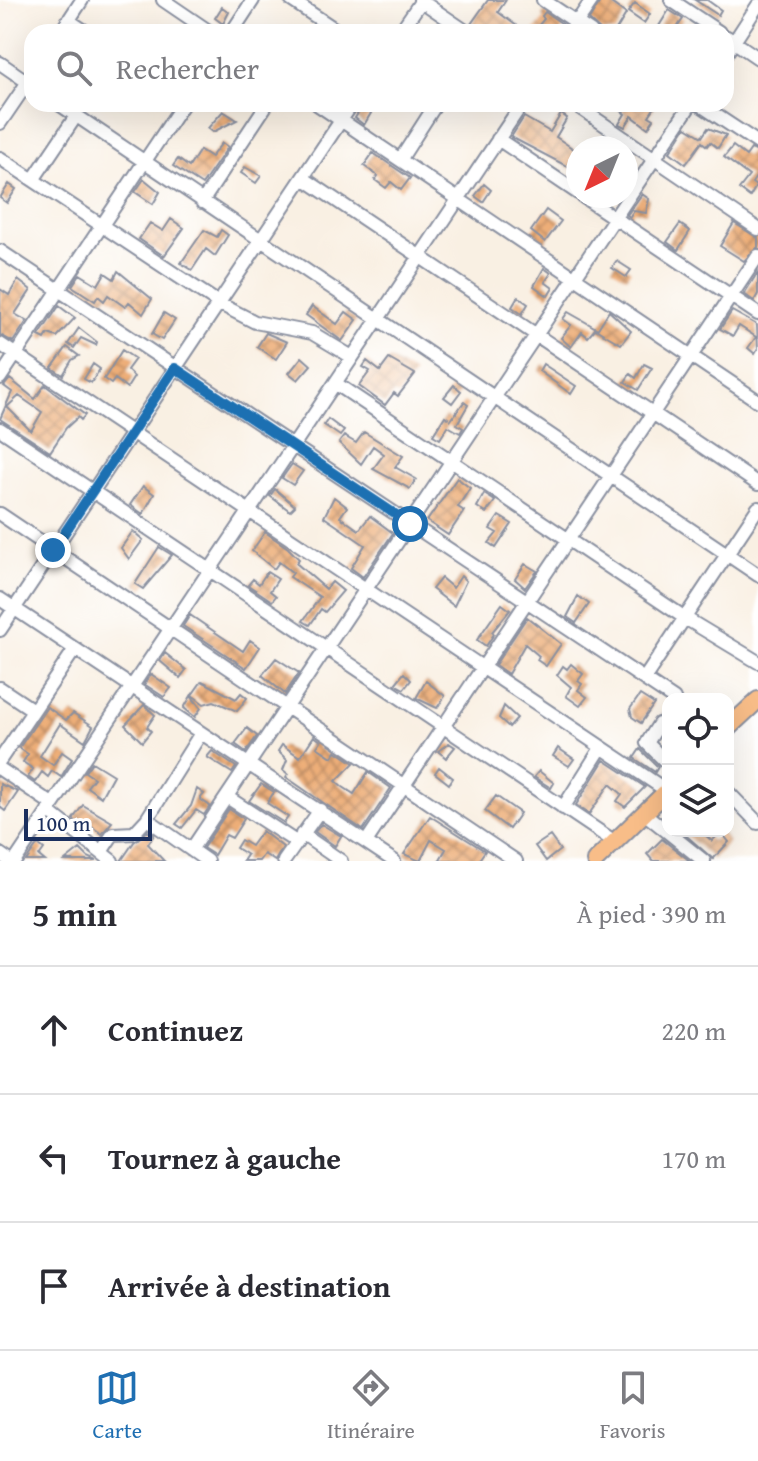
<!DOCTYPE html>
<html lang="fr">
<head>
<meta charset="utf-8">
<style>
  body { margin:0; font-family:"Gentium Book Plus",serif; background:#f2f2f3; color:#2b2b33 }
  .controls { position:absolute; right:24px; bottom:24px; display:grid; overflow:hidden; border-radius:16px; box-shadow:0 8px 32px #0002 }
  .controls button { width:72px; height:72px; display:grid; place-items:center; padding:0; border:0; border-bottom:2px solid #e1e1e2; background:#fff; color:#2b2b33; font:40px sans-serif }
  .compass { position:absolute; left:566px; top:136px; width:72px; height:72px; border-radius:50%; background:#fff; box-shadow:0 8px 32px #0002; rotate:223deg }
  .scale { position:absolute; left:24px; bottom:20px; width:128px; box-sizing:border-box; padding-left:8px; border:4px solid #1b2f5e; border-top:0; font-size:22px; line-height:28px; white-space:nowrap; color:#1b2f5e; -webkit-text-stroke:6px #fff; paint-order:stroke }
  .stop { position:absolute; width:24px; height:24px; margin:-18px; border:6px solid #1f6fb2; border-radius:50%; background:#fff }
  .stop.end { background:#1f6fb2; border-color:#fff; box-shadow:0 2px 8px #0008 }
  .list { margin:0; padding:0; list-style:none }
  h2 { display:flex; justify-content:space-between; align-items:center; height:104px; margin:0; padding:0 32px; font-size:34px }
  h2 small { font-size:26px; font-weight:400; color:#7c7c81 }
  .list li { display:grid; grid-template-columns:52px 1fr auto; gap:24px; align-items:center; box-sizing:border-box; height:128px; padding:0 32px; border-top:2px solid #e1e1e2 }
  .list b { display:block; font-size:30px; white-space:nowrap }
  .list em { font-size:26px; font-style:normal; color:#7c7c81 }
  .icon { flex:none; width:44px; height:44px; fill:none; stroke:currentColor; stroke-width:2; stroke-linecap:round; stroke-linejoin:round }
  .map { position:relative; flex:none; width:758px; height:861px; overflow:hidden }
  .search { position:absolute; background:#fff; box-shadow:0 8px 32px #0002; left:24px; right:24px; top:24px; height:88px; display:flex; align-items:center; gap:20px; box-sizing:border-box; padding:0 28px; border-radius:24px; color:#7c7c81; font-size:30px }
  .sheet { height:488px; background:#fff }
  nav { display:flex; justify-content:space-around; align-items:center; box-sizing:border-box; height:112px; border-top:2px solid #e1e1e2; background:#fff; font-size:22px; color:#7c7c81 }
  nav a { display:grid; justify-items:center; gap:4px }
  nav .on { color:#1f6fb2 }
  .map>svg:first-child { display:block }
  .building { fill:url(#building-cross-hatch); fill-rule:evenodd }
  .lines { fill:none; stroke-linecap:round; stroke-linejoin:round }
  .minor-casing { stroke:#8a90a0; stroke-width:16 }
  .major-casing { stroke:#8a90a0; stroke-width:20 }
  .minor { stroke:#fff; stroke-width:12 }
  .major { stroke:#f8bd88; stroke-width:16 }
  .route { stroke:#1f6fb2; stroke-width:10 }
</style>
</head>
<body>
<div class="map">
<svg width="758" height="861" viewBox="0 0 758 861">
  <defs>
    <pattern id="building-cross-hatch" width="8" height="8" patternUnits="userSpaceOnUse" patternTransform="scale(2)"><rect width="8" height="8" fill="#edae78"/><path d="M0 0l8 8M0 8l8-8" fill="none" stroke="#bf8e66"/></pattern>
  </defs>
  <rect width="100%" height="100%" fill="#fff"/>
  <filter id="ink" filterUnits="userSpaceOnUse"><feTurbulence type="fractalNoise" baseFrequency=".0125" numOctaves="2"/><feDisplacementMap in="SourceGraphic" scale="16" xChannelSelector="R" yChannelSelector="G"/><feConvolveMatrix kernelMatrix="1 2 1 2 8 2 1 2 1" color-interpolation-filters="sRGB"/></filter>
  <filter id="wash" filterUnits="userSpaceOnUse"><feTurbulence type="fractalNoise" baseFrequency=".006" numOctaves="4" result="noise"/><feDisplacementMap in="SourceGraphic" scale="32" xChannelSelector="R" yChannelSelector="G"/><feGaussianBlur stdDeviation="1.8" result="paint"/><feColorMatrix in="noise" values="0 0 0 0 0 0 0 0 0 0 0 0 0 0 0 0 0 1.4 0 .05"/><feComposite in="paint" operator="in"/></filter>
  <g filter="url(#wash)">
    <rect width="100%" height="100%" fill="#f9f0e3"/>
    <g id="blocks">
      <path class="building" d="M 488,0 L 506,0 L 498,12 L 525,32 L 476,30 L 471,24 Z
        M 601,0 L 607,0 L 626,14 L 615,32 L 602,32 L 589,20 Z
        M 695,0 L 707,0 L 721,10 L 718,15 Z
        M 635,3 L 650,14 L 644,23 L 628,12 Z
        M 222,7 L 229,12 L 223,24 L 215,18 Z
        M 669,10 L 683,19 L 674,32 L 659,26 Z
        M 545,12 L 564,25 L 561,32 L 533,32 L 544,19 L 542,16 Z
        M 364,104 L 374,108 L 364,125 L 355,118 Z
        M 614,104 L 657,104 L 649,116 L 654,119 L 648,128 L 632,116 L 625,127 L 619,124 L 625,114 Z
        M 223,111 L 237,120 L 213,132 L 208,128 Z
        M 561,114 L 567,118 L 556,137 L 578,152 L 578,166 L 572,169 L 511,137 L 524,117 L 550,132 Z
        M 686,127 L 702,137 L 708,128 L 726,135 L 718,148 L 710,142 L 707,146 L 702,142 L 686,164 L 670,152 Z
        M 222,143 L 228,147 L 202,185 L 173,166 L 178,159 L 189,167 L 200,150 L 211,157 Z
        M 733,146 L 746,156 L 751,149 L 758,152 L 758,174 L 752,183 L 756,186 L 750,197 L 739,189 L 749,176 L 724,157 Z
        M 373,153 L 410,178 L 401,190 L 391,182 L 386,188 L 375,180 L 378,176 L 364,166 Z
        M 245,167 L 261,176 L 256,183 L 241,173 Z
        M 144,179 L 160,192 L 153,204 L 135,192 Z
        M 9,184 L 16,189 L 7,203 L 0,198 Z
        M 484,184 L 491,190 L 483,202 L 475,196 Z
        M 642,194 L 649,199 L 646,213 L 634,211 L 630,217 L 627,215 Z
        M 546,210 L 561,221 L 545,242 L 531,231 Z
        M 171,219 L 184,228 L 164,256 L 139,239 L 150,223 L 163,231 Z
        M 734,223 L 758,238 L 758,247 L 744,261 L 720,246 Z
        M 680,224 L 690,231 L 678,250 L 667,242 Z
        M 204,230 L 217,237 L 221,230 L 228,235 L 215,256 L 206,249 L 192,270 L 181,263 Z
        M 617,261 L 631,270 L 626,277 L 612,268 Z
        M 544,268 L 551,273 L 545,282 L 553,288 L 548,296 L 534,286 Z
        M 118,271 L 152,299 L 143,314 L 129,302 L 125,307 L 108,295 L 104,301 L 98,296 L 95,301 L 72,286 L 80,274 L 98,285 L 105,273 L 114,279 Z
        M 758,272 L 758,294 L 754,301 L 744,294 Z
        M 18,280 L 31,290 L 15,314 L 27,321 L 13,342 L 0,335 L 0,289 L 9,295 Z
        M 518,297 L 528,304 L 522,314 L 512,307 Z
        M 59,306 L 75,318 L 57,337 L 48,334 L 45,339 L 39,336 Z
        M 312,306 L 337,324 L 346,312 L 357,320 L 342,341 L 306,315 Z
        M 609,311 L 631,331 L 621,344 L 597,330 Z
        M 732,311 L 757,325 L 758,349 L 755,354 L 748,348 L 756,337 L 739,326 L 733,336 L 720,329 Z
        M 568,312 L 596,328 L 588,337 L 582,332 L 571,347 L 561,338 L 571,325 L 563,319 Z
        M 164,313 L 175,320 L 162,340 L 152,334 Z
        M 79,328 L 97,342 L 96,345 L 81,338 L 74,348 L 68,344 Z
        M 266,333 L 287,342 L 276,359 L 257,347 Z
        M 67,347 L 79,356 L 72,360 L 63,375 L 52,368 Z
        M 122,350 L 135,359 L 127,370 L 134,377 L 127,388 L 115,379 L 111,384 L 104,379 Z
        M 302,357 L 311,365 L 298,380 L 289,373 Z
        M 389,359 L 415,374 L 398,396 L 394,393 L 385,405 L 359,386 L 370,371 L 363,367 L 367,361 L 380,371 Z
        M 93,364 L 100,369 L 91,383 L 84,379 Z
        M 543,364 L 576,386 L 571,394 L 539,371 Z
        M 644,364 L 652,368 L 638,390 L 625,382 L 630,374 L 636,378 Z
        M 10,379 L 35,399 L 45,385 L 85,415 L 81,420 L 78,417 L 66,428 L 50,452 L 0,419 L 12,392 L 4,386 ZM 19,396 L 42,412 L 31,431 L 7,407 Z
        M 454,385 L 461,391 L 452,403 L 444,397 Z
        M 464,402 L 468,405 L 457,424 L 463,428 L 460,433 L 448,426 L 440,439 L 433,435 L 445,416 L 451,420 Z
        M 328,419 L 344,431 L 340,436 L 324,425 Z
        M 364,432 L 403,456 L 395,467 L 416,479 L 410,489 L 373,469 L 384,454 L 373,446 L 361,464 L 339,443 L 344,436 L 356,443 Z
        M 292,464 L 303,471 L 293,485 L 282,478 Z
        M 457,478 L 470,488 L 458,507 L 464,511 L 448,535 L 427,521 Z
        M 143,486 L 154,494 L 143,514 L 130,505 Z
        M 275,489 L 295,506 L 290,511 L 270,496 Z
        M 484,494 L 495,501 L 486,513 L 477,507 Z
        M 334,497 L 347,507 L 340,517 L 359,530 L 370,516 L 393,533 L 363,577 L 351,568 L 365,545 L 324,517 Z
        M 499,516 L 512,524 L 496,548 L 489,543 L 497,533 L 490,529 Z
        M 133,531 L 143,540 L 129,559 L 121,548 Z
        M 265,532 L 288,548 L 299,559 L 296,563 L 326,589 L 332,582 L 343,591 L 325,612 L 321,609 L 310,625 L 303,621 L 320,597 L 290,577 L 293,573 L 279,562 L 274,569 L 252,551 Z
        M 159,547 L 172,555 L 143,589 L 135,584 Z
        M 525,564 L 537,571 L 525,588 L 515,579 Z
        M 267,572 L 278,579 L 270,591 L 276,596 L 272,601 L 248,585 L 253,579 L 259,584 Z
        M 461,576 L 466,581 L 454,606 L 432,589 L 441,578 L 453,588 Z
        M 578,596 L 589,604 L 576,623 L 567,617 Z
        M 502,604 L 510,610 L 492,632 L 494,634 L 486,646 L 477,640 Z
        M 190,615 L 243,651 L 250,640 L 260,647 L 246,668 L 183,626 Z
        M 527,617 L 561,644 L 546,666 L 537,660 L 539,656 L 525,644 L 508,674 L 495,665 Z
        M 165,653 L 186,670 L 180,678 L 160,661 Z
        M 276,658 L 299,673 L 285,694 L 262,675 Z
        M 571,664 L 583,674 L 578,681 L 582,684 L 578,690 L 587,697 L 580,706 L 566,696 L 571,687 L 557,675 L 563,666 L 567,669 Z
        M 404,673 L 411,680 L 404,689 L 395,684 Z
        M 151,674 L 171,688 L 164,697 L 144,684 Z
        M 202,681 L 236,699 L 241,693 L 247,698 L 237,711 L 214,701 L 204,704 L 192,695 Z
        M 426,681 L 445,696 L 437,708 L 416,698 Z
        M 640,695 L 654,704 L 641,723 L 632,717 L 630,709 Z
        M 191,696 L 201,708 L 195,717 L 184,708 Z
        M 144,705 L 155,715 L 147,727 L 151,731 L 142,742 L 125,725 Z
        M 504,706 L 517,718 L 509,727 L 499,718 Z
        M 47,707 L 66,720 L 73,713 L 93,726 L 85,741 L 60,724 L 40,756 L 53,765 L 62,752 L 72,759 L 61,777 L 52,771 L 48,777 L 42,772 L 35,782 L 28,777 L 33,769 L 23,762 L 28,754 L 19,748 Z
        M 247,728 L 257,736 L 246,752 L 235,744 Z
        M 314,736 L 321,741 L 317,747 L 332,757 L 336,751 L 354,763 L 336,781 L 343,787 L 354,794 L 368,772 L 391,788 L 363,830 L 286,777 L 288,774 L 283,770 L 287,760 L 278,751 L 282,745 L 300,757 Z
        M 449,743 L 455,747 L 446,758 L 438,751 Z
        M 558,748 L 574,759 L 569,766 L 553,756 Z
        M 640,749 L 658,767 L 655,772 L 634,758 Z
        M 212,751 L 236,767 L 232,773 L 207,757 Z
        M 604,760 L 645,787 L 625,807 L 617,801 L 622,794 L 610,784 L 589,814 L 576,805 Z
        M 92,762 L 113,775 L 101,797 L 87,787 L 94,778 L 85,772 Z
        M 439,767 L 453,778 L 449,784 L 435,773 Z
        M 539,771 L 554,783 L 551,788 L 534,777 Z
        M 0,784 L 18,792 L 5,811 L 0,807 Z
        M 261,784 L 274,792 L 267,803 L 288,817 L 284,823 L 249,801 Z
        M 197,789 L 204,794 L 200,799 L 210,806 L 204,815 L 196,810 L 182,828 L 176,824 L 191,806 Z
        M 496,796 L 520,813 L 509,829 L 485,811 Z
        M 83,805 L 112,822 L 102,834 L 92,827 L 87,830 L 73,819 Z
        M 229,809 L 244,819 L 232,838 L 226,835 L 214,855 L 203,848 Z
        M 430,816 L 485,851 L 478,861 L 439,861 L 446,849 L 431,840 L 420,861 L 404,854 Z
        M 321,824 L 341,836 L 335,846 L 315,832 Z
        M 148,831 L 154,835 L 148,844 L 164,861 L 121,861 L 134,842 Z
        M 262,831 L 283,847 L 275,861 L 264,854 L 259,861 L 243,861 L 247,855 L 236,848 L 241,840 L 251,846 Z
        M 681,831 L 700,831 L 712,841 L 721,832 L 729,842 L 713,859 Z
        M 550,836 L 560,850 L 546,861 L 535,846 Z
        M 662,839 L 690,861 L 653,861 L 647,854 Z
        M 38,844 L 44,849 L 39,856 L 45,861 L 26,861 Z
        M 80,849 L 88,857 L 97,861 L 65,861 Z"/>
    </g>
  </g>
  <g filter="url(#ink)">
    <use href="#blocks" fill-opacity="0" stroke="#8a90a0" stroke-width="2"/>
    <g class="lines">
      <g class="minor-casing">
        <path id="minor" d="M 163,0 L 210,32
          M 291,0 L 339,32
          M 420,0 L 467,32
          M 543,0 L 591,32
          M 671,0 L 719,32
          M 68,20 L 86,32
          M 61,32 L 82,0
          M 232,32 L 253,0
          M 400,32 L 422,0
          M 570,32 L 592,0
          M 727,37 L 758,58
          M 726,54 L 758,5
          M 0,63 L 32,85
          M 59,104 L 758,575
          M 317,104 L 758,401
          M 574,104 L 758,229
          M 699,104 L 758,143
          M 0,123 L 32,76
          M 498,139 L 578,193
          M 0,158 L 220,304 L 255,322 L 312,333 L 352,357
          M 400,160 L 436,104
          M 303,178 L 758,484
          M 33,180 L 76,116
          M 582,196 L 758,314
          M 202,202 L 267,104
          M 0,251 L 674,699
          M 0,344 L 667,791
          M 0,378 L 183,104
          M 335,383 L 685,618 L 758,662
          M 0,429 L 615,842
          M 0,514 L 516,861
          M 0,599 L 394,861
          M 0,630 L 352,104
          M 644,679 L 758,508
          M 0,688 L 33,710
          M 668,727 L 659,724 L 647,743 L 668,764
          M 0,760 L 75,649
          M 0,769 L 52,804
          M 728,792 L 758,823
          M 227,797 L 296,842
          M 563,808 L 601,748
          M 48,811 L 112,861
          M 644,813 L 704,861
          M 147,819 L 207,861
          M 302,834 L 341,861
          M 366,842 L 758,256
          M 191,850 L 691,104
          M 101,852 L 113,834 L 134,833 L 147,819 L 201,733
          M 0,854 L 10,861
          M 15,861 L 522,104
          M 284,861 L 320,810"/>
      </g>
      <g class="major-casing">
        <path id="major" d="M 728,728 L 758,700
          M 595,861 L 668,790"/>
      </g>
      <use href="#minor" class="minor"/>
      <use href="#major" class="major"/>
    </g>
  </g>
  <g class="lines" filter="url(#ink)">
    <path class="route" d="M 53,550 L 175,368 L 410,524"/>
  </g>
</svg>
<div class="controls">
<button><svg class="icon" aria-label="locate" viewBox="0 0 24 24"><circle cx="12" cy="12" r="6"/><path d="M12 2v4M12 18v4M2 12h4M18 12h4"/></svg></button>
<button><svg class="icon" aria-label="layers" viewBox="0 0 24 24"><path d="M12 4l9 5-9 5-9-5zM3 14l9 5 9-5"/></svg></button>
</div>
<svg class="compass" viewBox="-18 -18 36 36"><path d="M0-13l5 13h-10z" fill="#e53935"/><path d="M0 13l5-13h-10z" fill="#7c7c81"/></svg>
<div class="scale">100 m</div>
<div class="stop" style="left:410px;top:524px"></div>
<div class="stop end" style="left:53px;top:550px"></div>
<div class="search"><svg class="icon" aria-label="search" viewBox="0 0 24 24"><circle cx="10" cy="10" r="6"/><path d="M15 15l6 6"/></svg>Rechercher</div>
</div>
<section class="sheet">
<h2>5 min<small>À pied · 390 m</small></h2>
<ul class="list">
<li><svg class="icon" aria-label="ahead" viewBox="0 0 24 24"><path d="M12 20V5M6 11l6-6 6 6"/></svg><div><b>Continuez</b></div><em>220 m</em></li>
<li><svg class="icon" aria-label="left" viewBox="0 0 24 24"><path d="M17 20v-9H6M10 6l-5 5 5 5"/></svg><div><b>Tournez à gauche</b></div><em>170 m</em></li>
<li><svg class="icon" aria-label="arrive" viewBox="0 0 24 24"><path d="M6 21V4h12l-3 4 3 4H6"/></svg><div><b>Arrivée à destination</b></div></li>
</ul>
</section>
<nav>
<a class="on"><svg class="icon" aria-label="map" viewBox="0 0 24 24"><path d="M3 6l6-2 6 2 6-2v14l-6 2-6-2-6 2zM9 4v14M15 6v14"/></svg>Carte</a>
<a><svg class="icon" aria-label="directions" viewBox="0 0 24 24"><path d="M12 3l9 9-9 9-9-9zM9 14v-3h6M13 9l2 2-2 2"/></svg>Itinéraire</a>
<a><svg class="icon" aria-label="saved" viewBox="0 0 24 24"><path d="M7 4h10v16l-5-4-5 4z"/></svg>Favoris</a>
</nav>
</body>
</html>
